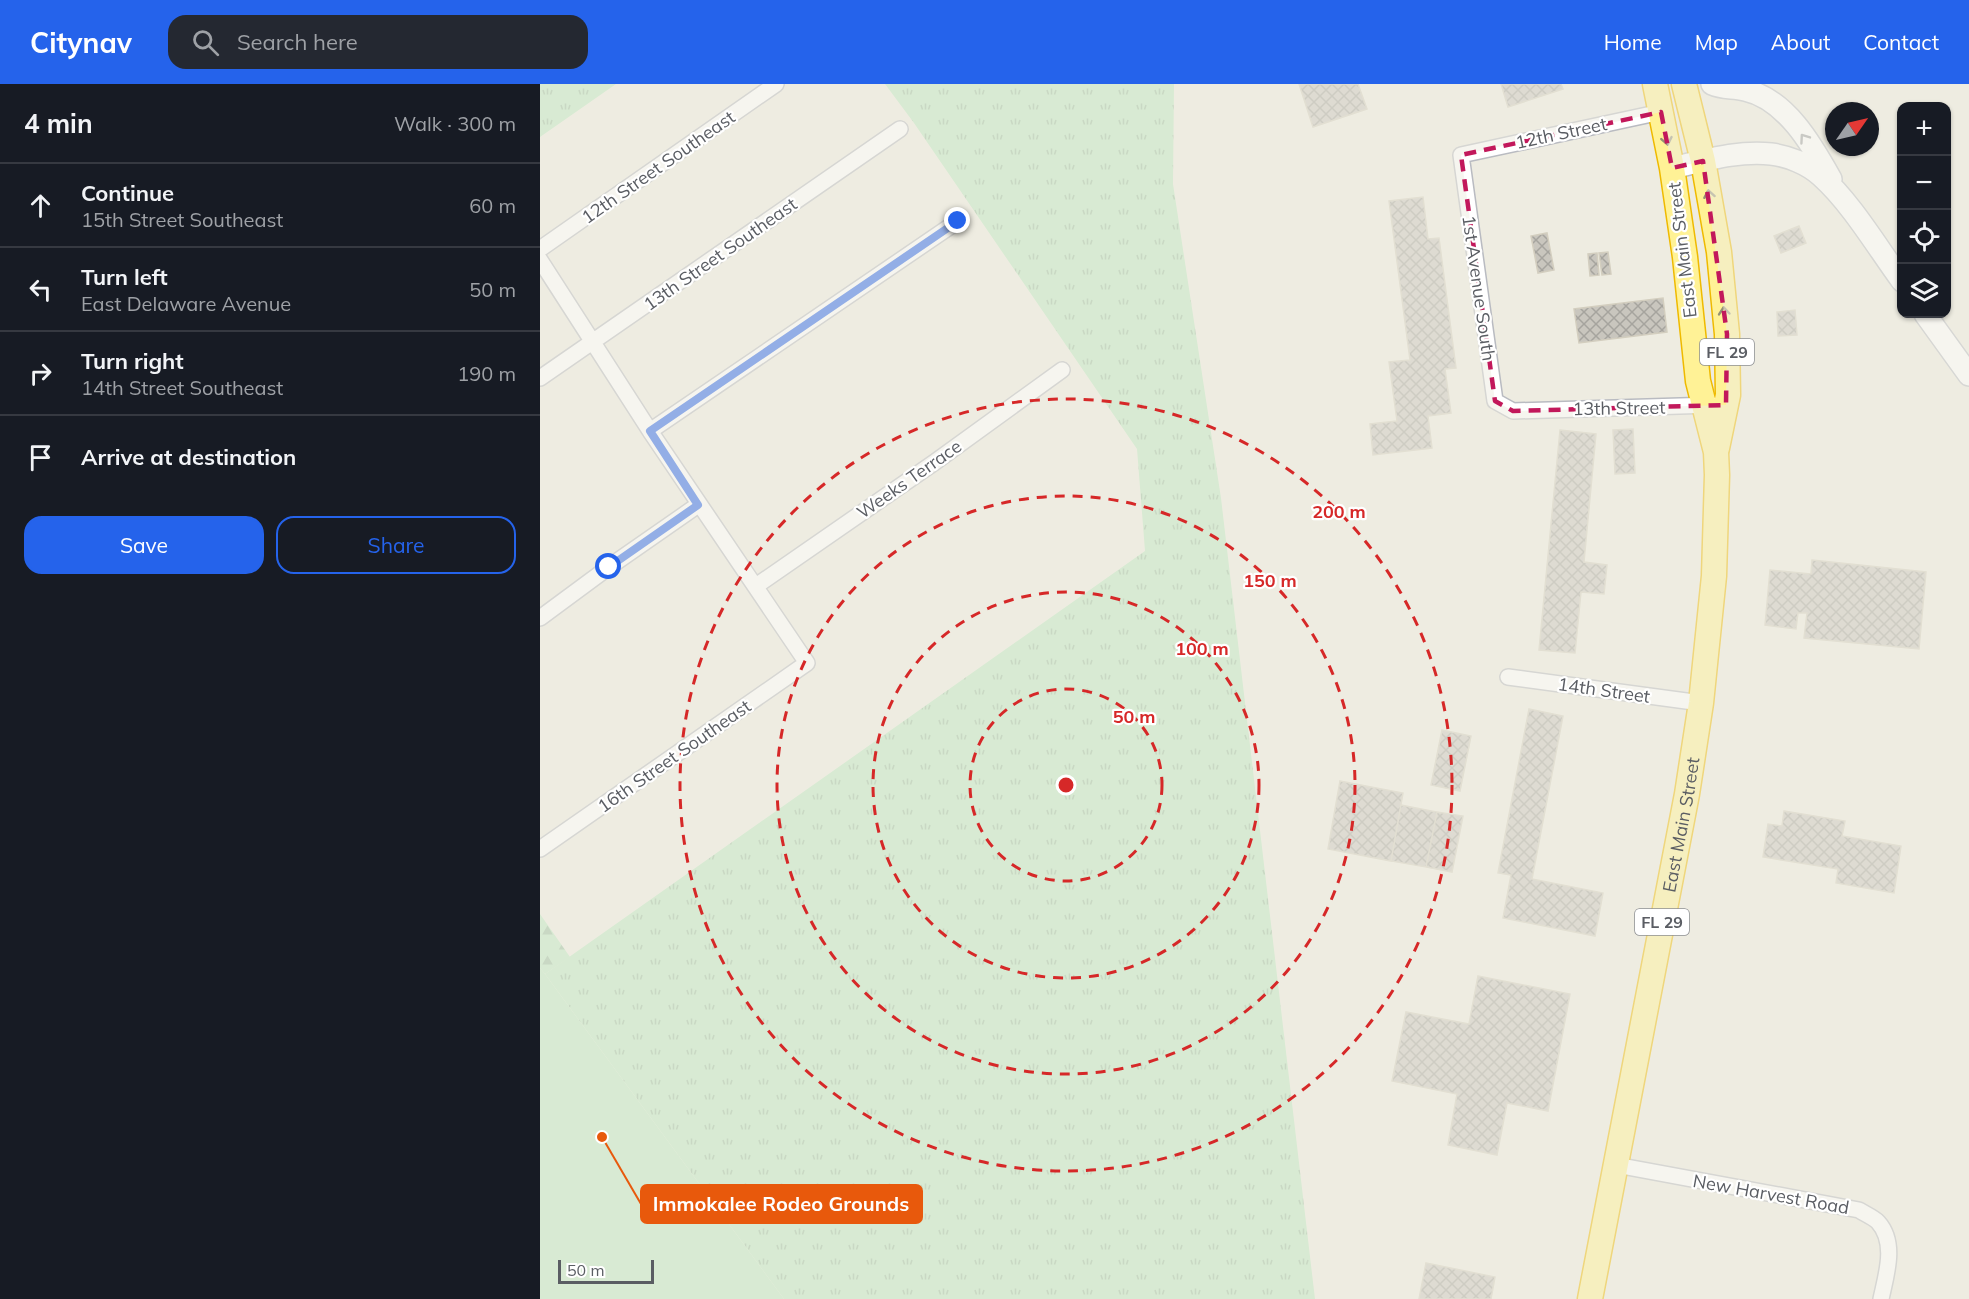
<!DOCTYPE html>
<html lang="en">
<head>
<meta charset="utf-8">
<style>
  body { margin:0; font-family:Mulish,sans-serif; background:#242831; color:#f1f3f6 }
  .controls { position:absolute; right:18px; top:18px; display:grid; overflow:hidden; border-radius:12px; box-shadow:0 2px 4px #0004 }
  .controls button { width:54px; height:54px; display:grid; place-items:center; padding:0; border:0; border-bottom:2px solid #363941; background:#171b24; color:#f1f3f6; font:30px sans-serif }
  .compass { position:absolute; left:1285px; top:18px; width:54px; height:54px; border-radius:50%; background:#171b24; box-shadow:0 2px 4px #0004; rotate:56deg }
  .scale { position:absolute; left:18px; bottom:15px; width:96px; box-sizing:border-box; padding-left:6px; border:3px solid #5a5d63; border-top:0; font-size:16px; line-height:21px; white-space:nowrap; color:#5a5d63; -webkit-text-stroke:4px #fff; paint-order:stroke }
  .stop { position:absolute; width:18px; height:18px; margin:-14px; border:4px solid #2563eb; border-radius:50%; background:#fff }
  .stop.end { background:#2563eb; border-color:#fff; box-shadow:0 2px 6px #0008 }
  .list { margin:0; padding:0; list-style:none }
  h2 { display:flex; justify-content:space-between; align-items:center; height:78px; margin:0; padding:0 24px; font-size:26px }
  h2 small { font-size:20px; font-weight:400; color:#9ea1a6 }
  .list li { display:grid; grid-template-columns:39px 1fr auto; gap:18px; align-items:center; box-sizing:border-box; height:84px; padding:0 24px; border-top:2px solid #363941 }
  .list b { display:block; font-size:22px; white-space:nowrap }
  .list p { margin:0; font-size:20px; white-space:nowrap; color:#9ea1a6 }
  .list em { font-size:20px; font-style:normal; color:#9ea1a6 }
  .actions { display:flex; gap:12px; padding:18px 24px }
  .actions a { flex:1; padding:14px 0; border:2px solid #2563eb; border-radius:18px; text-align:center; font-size:21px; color:#2563eb }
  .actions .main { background:#2563eb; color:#fff }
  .icon { flex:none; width:33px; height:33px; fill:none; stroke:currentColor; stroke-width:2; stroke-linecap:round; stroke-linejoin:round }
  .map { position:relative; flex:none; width:1429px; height:1215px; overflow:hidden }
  header { display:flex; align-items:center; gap:36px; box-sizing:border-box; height:84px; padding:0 30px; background:#2563eb; color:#fff }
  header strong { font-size:28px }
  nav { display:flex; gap:33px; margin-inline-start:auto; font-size:21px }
  .search { width:420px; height:54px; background:#242831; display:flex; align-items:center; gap:15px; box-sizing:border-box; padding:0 21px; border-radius:18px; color:#9ea1a6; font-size:22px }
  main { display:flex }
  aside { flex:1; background:#171b24 }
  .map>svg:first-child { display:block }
  .grass { fill:url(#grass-tufts) }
  .forest { fill:url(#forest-firs) }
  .green { fill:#bce7c0 }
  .building { fill:url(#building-cross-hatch); stroke:#d3cebf; stroke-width:1.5 }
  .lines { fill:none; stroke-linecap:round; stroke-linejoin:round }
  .minor-casing { stroke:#b9bbc1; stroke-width:18 }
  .secondary-casing { stroke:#babdc4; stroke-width:24 }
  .trunk-casing { stroke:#efba00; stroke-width:27 }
  .minor { stroke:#fff; stroke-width:15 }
  .secondary { stroke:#fff; stroke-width:21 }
  .trunk { stroke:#fff296; stroke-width:24 }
  .oneway { stroke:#9c9ea1 }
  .oneway2 { stroke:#949175 }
  .route { stroke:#2563eb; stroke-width:8 }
  .marked { fill:none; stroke:#c2185b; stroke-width:4.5; stroke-dasharray:12 8; stroke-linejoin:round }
  .ring { fill:none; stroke:#d62828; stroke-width:3; stroke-dasharray:10 8 }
  .labels { text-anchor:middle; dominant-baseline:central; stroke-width:4.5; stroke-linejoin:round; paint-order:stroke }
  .shield { fill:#fff; stroke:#8c8e92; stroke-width:1.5 }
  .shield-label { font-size:16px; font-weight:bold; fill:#5a5d63 }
  .street-label { font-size:18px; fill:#5a5d63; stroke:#fff }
  .centre { fill:#d62828; stroke:#fff; stroke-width:3 }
  .ring-label { font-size:18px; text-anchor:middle; font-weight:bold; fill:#d62828; stroke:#fff; stroke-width:4.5; stroke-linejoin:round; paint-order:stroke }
  .leader { fill:none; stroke:#e8590c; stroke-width:2 }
  .callout-dot { fill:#e8590c; stroke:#fff; stroke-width:2 }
  .callout { fill:#e8590c; stroke:#e8590c; stroke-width:2 }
  .callout-label { font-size:20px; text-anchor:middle; font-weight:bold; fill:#fff }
</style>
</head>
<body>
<header>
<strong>Citynav</strong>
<div class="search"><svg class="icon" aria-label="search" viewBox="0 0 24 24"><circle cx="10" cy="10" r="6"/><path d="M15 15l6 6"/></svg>Search here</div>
<nav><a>Home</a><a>Map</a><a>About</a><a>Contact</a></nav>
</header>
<main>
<aside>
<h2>4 min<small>Walk · 300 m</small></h2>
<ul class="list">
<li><svg class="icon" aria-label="ahead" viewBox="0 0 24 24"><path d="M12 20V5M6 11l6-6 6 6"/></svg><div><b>Continue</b><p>15th Street Southeast</p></div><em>60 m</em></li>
<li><svg class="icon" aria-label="left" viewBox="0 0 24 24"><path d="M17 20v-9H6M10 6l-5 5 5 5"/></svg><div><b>Turn left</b><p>East Delaware Avenue</p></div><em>50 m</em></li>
<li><svg class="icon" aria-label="right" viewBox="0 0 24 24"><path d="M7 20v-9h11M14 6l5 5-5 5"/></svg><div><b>Turn right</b><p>14th Street Southeast</p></div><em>190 m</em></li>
<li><svg class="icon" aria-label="arrive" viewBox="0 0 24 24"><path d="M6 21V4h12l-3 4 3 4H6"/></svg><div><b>Arrive at destination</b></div></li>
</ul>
<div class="actions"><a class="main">Save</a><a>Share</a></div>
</aside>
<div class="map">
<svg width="1429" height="1215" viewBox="0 0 1429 1215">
  <defs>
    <pattern id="grass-tufts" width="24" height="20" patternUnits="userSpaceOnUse" patternTransform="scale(1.5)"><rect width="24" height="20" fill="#bce7c0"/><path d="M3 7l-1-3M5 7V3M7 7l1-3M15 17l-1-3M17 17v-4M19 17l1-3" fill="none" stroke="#9cbea0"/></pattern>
    <pattern id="forest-firs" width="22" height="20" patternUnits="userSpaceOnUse" patternTransform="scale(1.5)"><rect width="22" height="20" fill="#bce7c0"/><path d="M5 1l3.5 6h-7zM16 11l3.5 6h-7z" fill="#9cbea0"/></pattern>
    <pattern id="building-cross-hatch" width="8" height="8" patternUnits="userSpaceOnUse" patternTransform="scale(1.5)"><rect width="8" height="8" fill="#c9c6be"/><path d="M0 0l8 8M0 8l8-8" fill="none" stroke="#a6a49e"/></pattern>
  </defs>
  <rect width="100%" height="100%" fill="#eeece1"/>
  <path class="grass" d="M 0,0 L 76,0 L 0,53 Z
    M 345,0 L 634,0 L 633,100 L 681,414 L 775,1215 L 244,1215 L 5,890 L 605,467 L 597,365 L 374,39 Z"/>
  <path class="forest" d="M 0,830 L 30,873 L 5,890 L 0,884 Z"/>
  <path class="green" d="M 0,884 L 5,890 L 244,1215 L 0,1215 Z"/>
  <path class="building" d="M 759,0 L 818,0 L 827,25 L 773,43 Z
    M 961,0 L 1021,0 L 1023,5 L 968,23 Z
    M 883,113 L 888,155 L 899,154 L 916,284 L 905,285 L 911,329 L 888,332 L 892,364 L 833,371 L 830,340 L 857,337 L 849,278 L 870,276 L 849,117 Z
    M 1259,142 L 1266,159 L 1241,169 L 1234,152 Z
    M 1007,149 L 1014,186 L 998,189 L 991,152 Z
    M 1068,168 L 1071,190 L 1062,191 L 1059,169 Z
    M 1057,169 L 1059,191 L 1050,192 L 1048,170 Z
    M 1123,214 L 1127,248 L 1039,259 L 1034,225 Z
    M 1255,226 L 1257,251 L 1238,252 L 1237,228 Z
    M 1093,345 L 1095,389 L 1075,390 L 1073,346 Z
    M 1020,346 L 1056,350 L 1044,478 L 1067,481 L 1064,510 L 1041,508 L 1035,569 L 999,566 Z
    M 1272,476 L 1386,488 L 1379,565 L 1264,554 L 1267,529 L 1258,529 L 1256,545 L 1225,541 L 1230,486 L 1271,490 Z
    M 989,625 L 1023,632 L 992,795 L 1063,809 L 1055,852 L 963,834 L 971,791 L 958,789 Z
    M 902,646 L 931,652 L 920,707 L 891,701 Z
    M 800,697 L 863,709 L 851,777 L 788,765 Z
    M 861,721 L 897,728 L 886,783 L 851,777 Z
    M 1244,727 L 1305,737 L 1302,752 L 1361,762 L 1354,809 L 1296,799 L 1298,785 L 1223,773 L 1228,740 L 1242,742 Z
    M 897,728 L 923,732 L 912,788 L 886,783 Z
    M 938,892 L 1030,910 L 1008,1027 L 967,1019 L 957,1071 L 908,1061 L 917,1010 L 852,997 L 866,928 L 929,940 Z
    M 886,1179 L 955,1193 L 951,1215 L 879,1215 Z"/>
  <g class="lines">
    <g class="minor-casing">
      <path id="minor" d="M 1121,28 L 921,71 L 955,317 L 973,327 L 1173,321
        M 0,165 L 236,0
        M 0,176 L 110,347 L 267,579 L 0,765
        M 0,294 L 360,45
        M 110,347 L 418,137
        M 216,502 L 395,378 L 522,286
        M 0,534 L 69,483 L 158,421
        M 968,593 L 1161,619
        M 1076,1081 L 1319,1126 C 1325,1130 1333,1133 1338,1138 C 1357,1159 1346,1191 1341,1215"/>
    </g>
    <g class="secondary-casing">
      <path id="secondary" d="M 1172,0 C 1183,5 1193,3 1205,6 C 1246,15 1272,61 1291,95
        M 1132,84 C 1163,77 1199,66 1231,70 C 1248,72 1268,80 1281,92 C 1312,120 1337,163 1362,197
        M 1385,230 L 1429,291"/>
    </g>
    <g class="trunk-casing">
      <g id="trunk">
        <path d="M 1144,0 L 1163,77 L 1179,168 L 1187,250 L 1188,311 L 1177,364"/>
        <path id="s1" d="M 1050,1215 L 1147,710 L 1161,619 L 1174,492 L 1177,391 L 1176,368 L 1158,297 L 1145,173 L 1132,84 L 1115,0"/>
      </g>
    </g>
    <use href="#minor" class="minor"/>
    <use href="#secondary" class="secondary"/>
    <use href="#trunk" class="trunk"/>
  </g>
  <defs><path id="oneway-chevron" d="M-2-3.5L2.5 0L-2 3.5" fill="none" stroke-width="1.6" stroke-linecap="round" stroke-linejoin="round" transform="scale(1.5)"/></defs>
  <use class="oneway" href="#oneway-chevron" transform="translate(1264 54) rotate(-125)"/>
  <g class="oneway2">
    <use href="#oneway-chevron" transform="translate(1127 57) rotate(79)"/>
    <use href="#oneway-chevron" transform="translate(1169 110) rotate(-100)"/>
    <use href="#oneway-chevron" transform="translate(1184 227) rotate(-95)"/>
  </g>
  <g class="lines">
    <path class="route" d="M 69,483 L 158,421 L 110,347 L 418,137"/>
  </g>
  <path d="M0 0H1429V1215H0ZM 1121,28 L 1132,84 L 1163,77 L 1187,250 L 1186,321 L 973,327 L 955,317 L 921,71 Z" fill="#eeece1" fill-opacity=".55" fill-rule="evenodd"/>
  <path class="marked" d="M 1121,28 L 1132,84 L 1163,77 L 1187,250 L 1186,321 L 973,327 L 955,317 L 921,71 Z"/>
  <g class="ring">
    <circle cx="526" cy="701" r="96"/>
    <circle cx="526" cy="701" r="193"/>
    <circle cx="526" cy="701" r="289"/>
    <circle cx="526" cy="701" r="386"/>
  </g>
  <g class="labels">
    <g class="shield">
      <rect x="1160" y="255" width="54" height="26" rx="4.5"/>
      <rect x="1095" y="825" width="54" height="26" rx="4.5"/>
    </g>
    <g class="shield-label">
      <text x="1187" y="268">FL 29</text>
      <text x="1122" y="838">FL 29</text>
    </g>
    <g class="street-label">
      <text transform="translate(1021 49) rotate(-12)">12th Street</text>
      <text transform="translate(118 83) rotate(-35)">12th Street Southeast</text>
      <text transform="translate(1142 166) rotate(-97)">East Main Street</text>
      <text transform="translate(180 170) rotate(-35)">13th Street Southeast</text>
      <text transform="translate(939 204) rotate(82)">1st Avenue South</text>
      <text transform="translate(1079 324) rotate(-1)">13th Street</text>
      <text transform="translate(369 395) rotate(-35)">Weeks Terrace</text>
      <text transform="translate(1064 606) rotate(8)">14th Street</text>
      <text transform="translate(134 672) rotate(-35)">16th Street Southeast</text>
      <text stroke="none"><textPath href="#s1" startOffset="483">East Main Street</textPath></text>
      <text transform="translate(1231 1110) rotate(10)">New Harvest Road</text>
    </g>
  </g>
  <circle cx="526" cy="701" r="9" class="centre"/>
  <g class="ring-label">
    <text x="799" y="434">200 m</text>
    <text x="730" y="503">150 m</text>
    <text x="662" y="571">100 m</text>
    <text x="594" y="639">50 m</text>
  </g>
  <path class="leader" d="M62 1053L101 1120"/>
  <circle class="callout-dot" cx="62" cy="1053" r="6"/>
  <rect class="callout" x="101" y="1101" width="281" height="38" rx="6"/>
  <g class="callout-label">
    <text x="241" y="1127">Immokalee Rodeo Grounds</text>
  </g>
</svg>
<div class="controls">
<button>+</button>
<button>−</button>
<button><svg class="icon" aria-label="locate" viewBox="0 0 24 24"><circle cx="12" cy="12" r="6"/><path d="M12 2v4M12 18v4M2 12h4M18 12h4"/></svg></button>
<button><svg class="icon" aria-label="layers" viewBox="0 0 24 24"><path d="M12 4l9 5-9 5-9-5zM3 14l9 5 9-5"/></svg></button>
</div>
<svg class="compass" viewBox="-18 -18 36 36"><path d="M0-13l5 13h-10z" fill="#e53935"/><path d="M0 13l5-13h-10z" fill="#9ea1a6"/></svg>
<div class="scale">50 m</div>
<div class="stop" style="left:69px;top:483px"></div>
<div class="stop end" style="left:418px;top:137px"></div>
</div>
</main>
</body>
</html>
